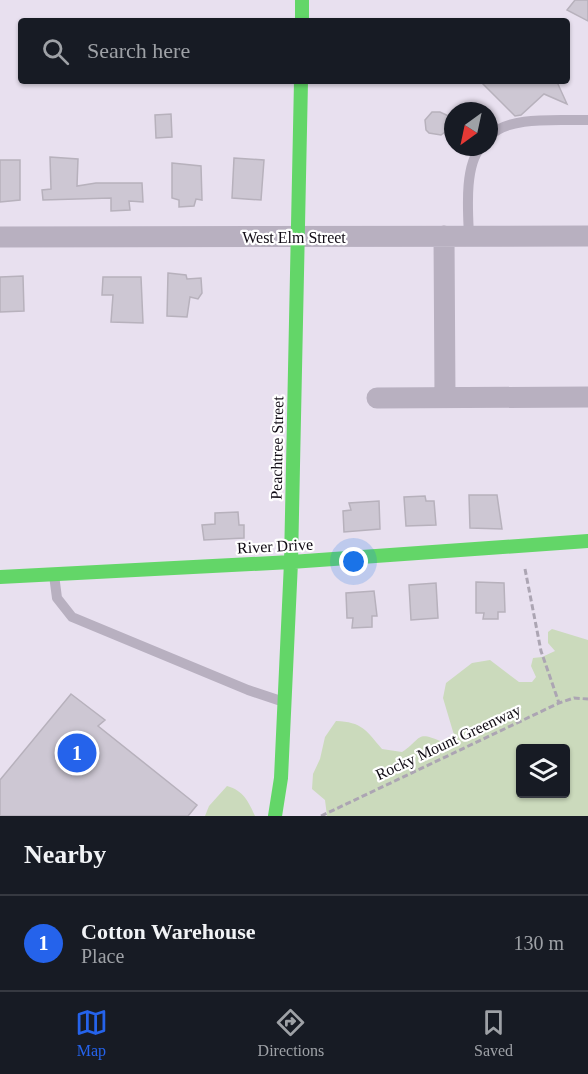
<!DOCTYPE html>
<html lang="en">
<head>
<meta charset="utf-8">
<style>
  body { margin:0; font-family:Georgia,serif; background:#20242c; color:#f1f3f6 }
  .controls { position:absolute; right:18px; bottom:18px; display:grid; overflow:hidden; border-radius:6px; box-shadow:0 2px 4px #0004 }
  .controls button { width:54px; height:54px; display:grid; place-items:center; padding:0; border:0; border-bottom:2px solid #363941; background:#171b24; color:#f1f3f6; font:30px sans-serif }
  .compass { position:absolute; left:444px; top:102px; width:54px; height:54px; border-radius:50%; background:#171b24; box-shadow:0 2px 4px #0004; rotate:213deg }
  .you { position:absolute; left:354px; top:562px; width:21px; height:21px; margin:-15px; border:4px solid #fff; border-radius:50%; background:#1a73e8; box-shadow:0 0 0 9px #1a73e833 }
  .badge { display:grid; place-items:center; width:39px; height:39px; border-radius:50%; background:#2563eb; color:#fff; font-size:20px; font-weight:700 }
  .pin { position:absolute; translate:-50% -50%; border:3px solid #fff; box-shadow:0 2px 6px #0006 }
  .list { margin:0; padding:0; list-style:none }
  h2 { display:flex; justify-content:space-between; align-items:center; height:78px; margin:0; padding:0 24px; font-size:26px }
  h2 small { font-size:20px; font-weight:400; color:#9ea1a6 }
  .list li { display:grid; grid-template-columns:39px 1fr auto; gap:18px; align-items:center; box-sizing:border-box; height:96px; padding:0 24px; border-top:2px solid #363941 }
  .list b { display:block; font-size:22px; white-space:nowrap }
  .list p { margin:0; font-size:20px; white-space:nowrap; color:#9ea1a6 }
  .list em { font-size:20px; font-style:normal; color:#9ea1a6 }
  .icon { flex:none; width:33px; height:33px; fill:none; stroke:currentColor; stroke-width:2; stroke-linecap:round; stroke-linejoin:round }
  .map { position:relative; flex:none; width:588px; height:816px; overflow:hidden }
  .search { position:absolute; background:#171b24; box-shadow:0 2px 4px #0004; left:18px; right:18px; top:18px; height:66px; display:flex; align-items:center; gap:15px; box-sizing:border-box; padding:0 21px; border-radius:6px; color:#9ea1a6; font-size:22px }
  .sheet { height:174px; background:#171b24 }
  nav { display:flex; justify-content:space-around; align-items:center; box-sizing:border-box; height:84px; border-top:2px solid #363941; background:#171b24; font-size:16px; color:#9ea1a6 }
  nav a { display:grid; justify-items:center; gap:3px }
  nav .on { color:#2563eb }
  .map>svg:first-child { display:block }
  .green { fill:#cbdabc; fill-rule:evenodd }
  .building { fill:#cdc7d3; stroke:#b7b1bc; stroke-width:1.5 }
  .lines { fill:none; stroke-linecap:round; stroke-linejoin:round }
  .path { stroke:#aca5b3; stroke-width:3; stroke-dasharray:6 3; stroke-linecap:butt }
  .lane { stroke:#b8b0c0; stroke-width:10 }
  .street { stroke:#b8b0c0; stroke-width:21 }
  .fast { stroke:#63d668; stroke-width:14 }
  .labels { text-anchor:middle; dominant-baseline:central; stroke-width:4.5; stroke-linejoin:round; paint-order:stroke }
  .street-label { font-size:16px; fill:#100b14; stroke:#fff }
</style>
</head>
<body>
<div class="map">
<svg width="588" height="816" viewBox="0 0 588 816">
  <rect width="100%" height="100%" fill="#e8e0ef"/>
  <path class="green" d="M 552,629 L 588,640 L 588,816 L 327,816 L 325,800 L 312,789 L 313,774 L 320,759 L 325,737 L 336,721 C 362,722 366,730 382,749 L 402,752 C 423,738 415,730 443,742 L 454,735 L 443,698 L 446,683 L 472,663 L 490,660 L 519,682 L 532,682 L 536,677 L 531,666 L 533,658 L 542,657 L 555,651 L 548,643 L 548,632 ZM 520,748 L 566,748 L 566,794 L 520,794 Z
    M 227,786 C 244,791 248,801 255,816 L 205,816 L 209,806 Z"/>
  <path class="building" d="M 575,0 L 588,0 L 588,21 L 567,10 Z
    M 480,81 L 558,81 L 557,82 L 567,104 L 544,94 L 521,115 L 515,116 Z
    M 432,112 L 440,112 L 453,118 L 453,126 L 441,135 L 429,133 L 426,130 L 425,120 Z
    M 171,114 L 172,137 L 156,138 L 155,115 Z
    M 50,157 L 78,159 L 77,186 L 96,183 L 142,183 L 143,202 L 129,201 L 130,210 L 111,211 L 111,198 L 43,200 L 42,190 L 51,189 Z
    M 234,158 L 264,160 L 261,200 L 232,198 Z
    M 0,160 L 20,160 L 20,200 L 0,202 Z
    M 172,163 L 201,166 L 202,200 L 196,199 L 194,206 L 179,207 L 179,200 L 172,198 Z
    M 168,273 L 186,275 L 187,279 L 201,278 L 202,293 L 198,299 L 190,297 L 187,317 L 167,316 Z
    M 23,276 L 24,311 L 0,312 L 0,277 Z
    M 103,277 L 141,277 L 143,323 L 111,322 L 113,295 L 102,295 Z
    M 469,495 L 497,495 L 502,529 L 470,528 Z
    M 425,496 L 426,501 L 434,501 L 436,525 L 406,526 L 404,497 Z
    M 379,501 L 380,529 L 344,532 L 343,511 L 351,510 L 349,503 Z
    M 238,512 L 239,525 L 244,525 L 244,538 L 204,540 L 202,525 L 215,524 L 215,513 Z
    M 476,582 L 504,583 L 505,612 L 498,612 L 498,619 L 483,619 L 484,613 L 476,613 Z
    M 436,583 L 438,618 L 411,620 L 409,585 Z
    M 374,591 L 377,616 L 372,616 L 372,627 L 352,628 L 353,618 L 347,618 L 346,593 Z
    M 71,694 L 105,720 L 98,726 L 197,805 L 188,816 L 0,816 L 0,780 Z"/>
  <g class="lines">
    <path class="path" d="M 525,569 L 541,651 L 559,703
      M 321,816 L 559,703 L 574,698 L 588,699"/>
    <path class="lane" d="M 489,137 C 507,115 561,121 588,120
      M 469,236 C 468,212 464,166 481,147
      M 54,575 L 57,598 L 72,617 L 248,690 L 281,701"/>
    <path class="street" d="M 444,236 L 445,397
      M 0,237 L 588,236
      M 377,398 L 588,397"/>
    <path class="fast" d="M 302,0 L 302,21
      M 0,577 L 291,562 L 588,541
      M 275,816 L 281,778 L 291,562 L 301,81"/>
  </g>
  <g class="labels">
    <g class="street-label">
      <text x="294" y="237">West Elm Street</text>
      <text transform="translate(277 448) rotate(-89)">Peachtree Street</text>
      <text transform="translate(275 546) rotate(-3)">River Drive</text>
      <text transform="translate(448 742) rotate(-25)">Rocky Mount Greenway</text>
    </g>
  </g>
</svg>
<div class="controls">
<button><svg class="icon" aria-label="layers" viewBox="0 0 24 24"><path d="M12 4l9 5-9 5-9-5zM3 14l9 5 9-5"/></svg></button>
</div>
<svg class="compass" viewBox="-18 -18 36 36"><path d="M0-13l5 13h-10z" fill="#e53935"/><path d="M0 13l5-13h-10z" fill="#9ea1a6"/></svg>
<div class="you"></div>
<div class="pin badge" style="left:77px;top:753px">1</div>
<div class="search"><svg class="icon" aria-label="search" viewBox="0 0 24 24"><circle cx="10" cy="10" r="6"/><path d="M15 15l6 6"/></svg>Search here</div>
</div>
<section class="sheet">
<h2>Nearby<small></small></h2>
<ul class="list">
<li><span class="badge">1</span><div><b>Cotton Warehouse</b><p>Place</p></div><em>130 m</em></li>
</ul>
</section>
<nav>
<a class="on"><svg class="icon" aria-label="map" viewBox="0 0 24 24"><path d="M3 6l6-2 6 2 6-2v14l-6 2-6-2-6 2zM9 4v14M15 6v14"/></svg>Map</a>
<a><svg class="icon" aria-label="directions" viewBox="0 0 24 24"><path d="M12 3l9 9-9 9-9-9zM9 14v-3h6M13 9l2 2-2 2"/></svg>Directions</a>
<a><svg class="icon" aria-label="saved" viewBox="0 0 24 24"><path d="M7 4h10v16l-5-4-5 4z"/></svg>Saved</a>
</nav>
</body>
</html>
